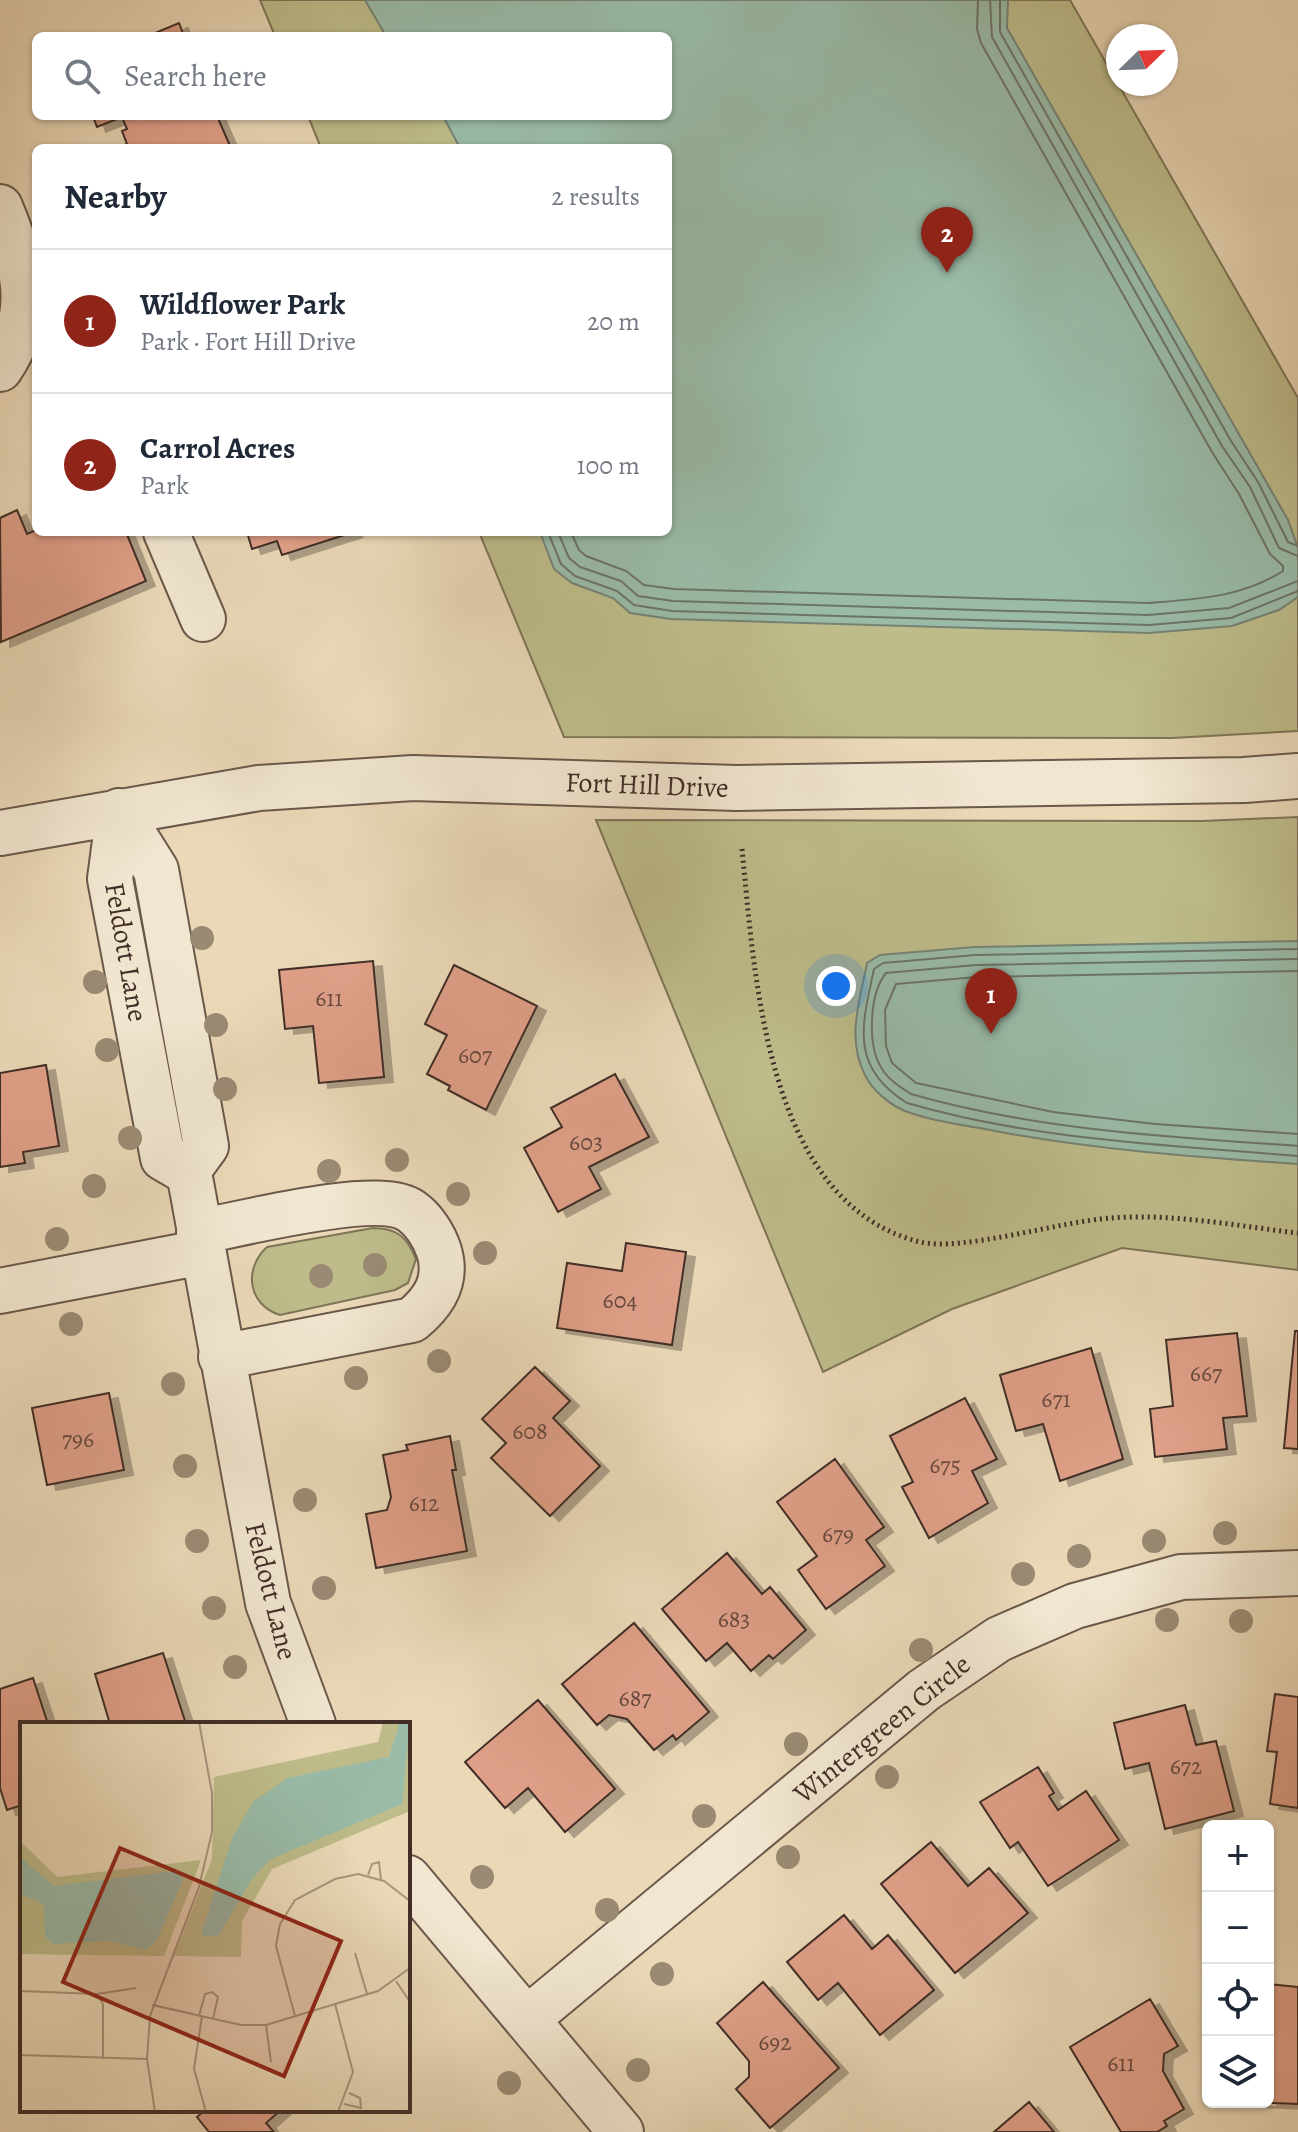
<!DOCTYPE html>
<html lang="en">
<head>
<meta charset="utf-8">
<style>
  body { margin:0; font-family:Alegreya,serif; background:#f6f6f7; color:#1f2937 }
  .controls { position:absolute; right:24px; bottom:24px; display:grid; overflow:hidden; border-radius:12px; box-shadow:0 2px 6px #0004 }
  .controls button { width:72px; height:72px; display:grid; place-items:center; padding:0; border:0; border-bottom:2px solid #e0e1e3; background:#fff; color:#1f2937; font:40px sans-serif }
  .compass { position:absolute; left:1106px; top:24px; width:72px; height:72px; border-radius:50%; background:#fff; box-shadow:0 2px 6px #0004; rotate:67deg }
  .you { position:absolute; left:836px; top:986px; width:28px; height:28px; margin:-20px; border:6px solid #fff; border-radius:50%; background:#1a73e8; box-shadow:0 0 0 12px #1a73e833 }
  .badge { display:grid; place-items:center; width:52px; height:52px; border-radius:50%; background:#8f2418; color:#fff; font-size:26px; font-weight:700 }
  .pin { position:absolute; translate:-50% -66px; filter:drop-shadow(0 2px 4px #0008) }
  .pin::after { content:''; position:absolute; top:42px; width:28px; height:24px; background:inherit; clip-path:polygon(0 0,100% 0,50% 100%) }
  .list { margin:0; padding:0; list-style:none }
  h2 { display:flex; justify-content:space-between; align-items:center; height:104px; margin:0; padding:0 32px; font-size:34px }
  h2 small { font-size:26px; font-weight:400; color:#747a83 }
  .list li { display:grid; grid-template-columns:52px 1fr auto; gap:24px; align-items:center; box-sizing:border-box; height:144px; padding:0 32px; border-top:2px solid #e0e1e3 }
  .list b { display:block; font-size:30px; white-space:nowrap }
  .list p { margin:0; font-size:26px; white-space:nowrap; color:#747a83 }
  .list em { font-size:26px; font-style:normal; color:#747a83 }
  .icon { flex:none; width:44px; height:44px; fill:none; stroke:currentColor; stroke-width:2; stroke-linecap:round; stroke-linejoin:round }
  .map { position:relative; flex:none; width:1298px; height:2132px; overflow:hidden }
  .search { position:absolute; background:#fff; box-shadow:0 2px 6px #0004; left:32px; top:32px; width:640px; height:88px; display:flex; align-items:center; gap:20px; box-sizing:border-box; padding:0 28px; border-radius:12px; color:#747a83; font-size:30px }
  .panel { position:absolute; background:#fff; box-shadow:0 2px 6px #0004; left:32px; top:144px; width:640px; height:392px; border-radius:12px }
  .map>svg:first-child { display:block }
  .green { fill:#bdbc8a; stroke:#7e7558; stroke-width:2 }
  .water { fill:#99bba8; stroke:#758374; stroke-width:2 }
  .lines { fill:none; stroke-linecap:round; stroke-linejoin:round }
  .shore { stroke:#6c7468; stroke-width:2 }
  .building { fill:#df9f88; stroke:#402e27; stroke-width:2; filter:url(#shadow) }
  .minor-casing { stroke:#6a584b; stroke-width:48 }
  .path { stroke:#402e27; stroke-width:5; stroke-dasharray:2 4; stroke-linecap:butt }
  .minor { stroke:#f1e6d0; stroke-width:44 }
  .tree { fill:#9a8a73 }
  .labels { text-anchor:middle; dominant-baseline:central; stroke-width:7; stroke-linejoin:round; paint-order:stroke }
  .number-label { font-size:24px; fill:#684a3f }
  .street-label { font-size:28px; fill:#402e27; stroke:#f1e6d0 }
  .inset-road { fill:none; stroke:#a6947d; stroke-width:2 }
  .view { fill:#8f2418; fill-opacity:0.15; stroke:#8f2418; stroke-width:4 }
  .inset-edge { fill:none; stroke:#402e27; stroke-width:4 }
</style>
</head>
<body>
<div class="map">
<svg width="1298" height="2132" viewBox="0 0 1298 2132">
  <defs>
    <filter id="shadow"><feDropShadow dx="9" dy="5" stdDeviation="0" flood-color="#0004"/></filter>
  </defs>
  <rect width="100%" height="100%" fill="#ead8b7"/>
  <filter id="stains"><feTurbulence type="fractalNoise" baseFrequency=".0025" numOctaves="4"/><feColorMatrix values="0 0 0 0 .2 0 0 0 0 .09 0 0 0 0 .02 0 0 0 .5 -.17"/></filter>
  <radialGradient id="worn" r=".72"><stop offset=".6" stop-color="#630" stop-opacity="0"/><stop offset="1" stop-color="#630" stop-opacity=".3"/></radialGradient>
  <path class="green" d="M 260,0 L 1070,0 L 1298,398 L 1298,731 L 1172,738 L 564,737 L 479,532 L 668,532 L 668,148 L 321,148 L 308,116 L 668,116 L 668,36 L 275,36 Z
    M 1298,817 L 1298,1270 L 1122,1248 L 952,1309 L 823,1372 L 596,820 L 1202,821 Z
    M 373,1228 C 397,1228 407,1237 416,1259 L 408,1283 L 395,1290 L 280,1315 C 248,1305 243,1269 267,1247 Z"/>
  <path class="water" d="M 365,0 L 1008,0 L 1007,28 L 1288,520 L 1298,548 L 1298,597 L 1279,610 L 1232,626 L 1149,633 L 671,619 L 630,613 L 613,598 L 572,583 L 554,569 L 540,532 L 668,532 L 668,148 L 460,148 L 443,116 L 668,116 L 668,36 L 386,36 Z
    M 1298,941 L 1298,1164 C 1196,1157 1095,1150 995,1131 C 965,1125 934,1122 905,1111 C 890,1105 872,1090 865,1075 C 846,1038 860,1000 867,963 L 880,955 L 974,947 Z"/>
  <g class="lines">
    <path class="shore" d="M 990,0 L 992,37 L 1222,446 L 1250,487 L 1279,548 L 1298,556
      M 1000,0 L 1000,32 L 1231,441 L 1258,482 L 1288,542 L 1298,546
      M 548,532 L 561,564 L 575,576 L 617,591 L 634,605 L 672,611 L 1149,625 L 1231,618 L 1298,591
      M 558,532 L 569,558 L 580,567 L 621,581 L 638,596 L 673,601 L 1148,615 L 1229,608 L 1298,581
      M 571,532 L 579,550 L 586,556 L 626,571 L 644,585 L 674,589 L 1148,603 C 1196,599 1241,598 1283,571 L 1283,566 L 1270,554 L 1239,494 L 1212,452 L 981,43 L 977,29 L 978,0
      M 1298,949 L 975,955 L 883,963 L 874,969 C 862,1025 849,1067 907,1103 C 1034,1140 1167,1145 1298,1156
      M 1298,959 L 976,965 L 886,973 C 869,994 867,1046 882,1069 C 889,1080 900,1087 911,1094 C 1036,1130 1169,1137 1298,1146
      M 1298,971 L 976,977 L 896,984 L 885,1010 L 886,1046 L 892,1063 L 916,1083 L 1053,1112 L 1155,1124 L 1298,1134"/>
  </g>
  <path class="building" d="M 179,23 L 184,36 L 148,36 Z
    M 93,116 L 217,116 L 231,148 L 117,148 L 127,144 L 122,131 L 127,129 L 122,117 L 97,127 Z
    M 17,510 L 27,534 L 36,530 L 126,532 L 146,581 L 1,642 L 0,518 Z
    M 247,532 L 354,532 L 282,555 L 277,541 L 252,549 Z
    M 373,961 L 384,1077 L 319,1083 L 313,1026 L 285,1029 L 279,970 Z
    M 454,965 L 537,1006 L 486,1110 L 448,1090 L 450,1086 L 427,1074 L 447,1035 L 425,1024 Z
    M 46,1065 L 59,1146 L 23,1152 L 25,1163 L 0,1167 L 0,1073 Z
    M 615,1074 L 649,1137 L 589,1167 L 601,1189 L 558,1212 L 524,1148 L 562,1127 L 551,1108 Z
    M 626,1243 L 686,1252 L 672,1345 L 557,1328 L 567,1263 L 622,1271 Z
    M 1295,1331 L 1298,1331 L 1298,1449 L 1284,1448 Z
    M 1237,1333 L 1247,1416 L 1223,1418 L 1227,1449 L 1155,1457 L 1150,1409 L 1173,1406 L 1166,1340 Z
    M 1091,1348 L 1123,1459 L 1060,1481 L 1043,1424 L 1016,1431 L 1000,1375 Z
    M 535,1367 L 570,1401 L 553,1418 L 600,1466 L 550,1516 L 491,1458 L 506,1443 L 482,1419 Z
    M 109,1393 L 124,1470 L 47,1485 L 32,1408 Z
    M 965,1398 L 997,1459 L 972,1471 L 988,1503 L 929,1538 L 902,1487 L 913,1482 L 890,1436 Z
    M 450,1436 L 456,1470 L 452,1470 L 467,1551 L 376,1568 L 366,1514 L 387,1510 L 391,1497 L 383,1455 L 408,1450 L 406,1445 Z
    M 835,1459 L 884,1527 L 866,1540 L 885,1566 L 826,1609 L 798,1570 L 817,1556 L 777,1502 Z
    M 727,1553 L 762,1594 L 770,1587 L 806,1630 L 773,1659 L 769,1655 L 751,1671 L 727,1643 L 706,1661 L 662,1609 Z
    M 634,1623 L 709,1712 L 676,1740 L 673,1735 L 654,1750 L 627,1719 L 609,1715 L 597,1725 L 562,1684 Z
    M 163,1653 L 186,1724 L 110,1724 L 95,1674 Z
    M 33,1678 L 48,1724 L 22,1724 L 22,1805 L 7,1810 L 0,1788 L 0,1689 Z
    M 1275,1694 L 1298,1697 L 1298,1808 L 1270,1804 L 1277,1752 L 1267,1751 Z
    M 538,1700 L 615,1789 L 565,1832 L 528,1788 L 505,1808 L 465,1762 Z
    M 1185,1705 L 1196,1745 L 1216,1741 L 1234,1811 L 1165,1829 L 1149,1763 L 1125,1769 L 1114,1723 Z
    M 1038,1767 L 1054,1793 L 1049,1796 L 1058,1810 L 1086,1791 L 1119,1840 L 1048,1886 L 1018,1842 L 1010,1848 L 980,1802 Z
    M 931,1842 L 968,1886 L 989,1868 L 1028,1913 L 955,1973 L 881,1884 Z
    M 844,1915 L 872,1949 L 888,1935 L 934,1990 L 880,2035 L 838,1983 L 818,2000 L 787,1962 Z
    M 763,1982 L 839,2068 L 770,2128 L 736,2089 L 749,2077 L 749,2061 L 717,2023 Z
    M 1268,1984 L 1298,1987 L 1298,2104 L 1250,2102 L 1268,2102 Z
    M 1150,1999 L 1178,2046 L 1164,2054 L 1163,2071 L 1184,2109 L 1164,2121 L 1167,2126 L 1157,2132 L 1121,2132 L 1070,2047 Z
    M 1029,2102 L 1054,2132 L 994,2132 Z
    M 205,2110 L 281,2110 L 266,2123 L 274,2132 L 209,2132 L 197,2117 Z"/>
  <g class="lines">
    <g class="minor-casing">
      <path id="minor" d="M 0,207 C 24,265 38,313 0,369
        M 166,532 L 203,619
        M 119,811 L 110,879 L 163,1158 L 187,1172 L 191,1183 L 268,1603 L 313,1724
        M 119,811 L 156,870 L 206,1146 L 187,1172
        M 0,833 L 259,788 L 413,778 L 737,788 L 1244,780 L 1298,776
        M 199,1232 C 241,1224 378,1188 411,1211 C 424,1220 434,1236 439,1251 C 448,1281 434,1302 412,1320 L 221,1357
        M 0,1291 L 203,1252
        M 408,1878 L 621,2132
        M 527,2019 L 924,1690 L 999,1639 L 1075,1606 L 1181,1577 L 1298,1573"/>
    </g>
    <path class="path" d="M 742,849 C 755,976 765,1203 920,1242 C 962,1252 1062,1221 1111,1218 C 1172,1213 1237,1226 1298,1233"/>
    <use href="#minor" class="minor"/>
  </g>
  <g class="tree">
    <circle cx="202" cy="938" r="12"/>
    <circle cx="95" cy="982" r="12"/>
    <circle cx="216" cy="1025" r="12"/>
    <circle cx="107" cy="1050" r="12"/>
    <circle cx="225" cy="1089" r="12"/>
    <circle cx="130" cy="1138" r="12"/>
    <circle cx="397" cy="1160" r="12"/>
    <circle cx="329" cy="1171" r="12"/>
    <circle cx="94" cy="1186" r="12"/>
    <circle cx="458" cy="1194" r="12"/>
    <circle cx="57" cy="1239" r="12"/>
    <circle cx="485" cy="1253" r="12"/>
    <circle cx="375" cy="1265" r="12"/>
    <circle cx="321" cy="1276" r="12"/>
    <circle cx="71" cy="1324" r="12"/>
    <circle cx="439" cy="1361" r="12"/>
    <circle cx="356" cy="1378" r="12"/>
    <circle cx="173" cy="1384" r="12"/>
    <circle cx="185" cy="1466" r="12"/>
    <circle cx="305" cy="1500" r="12"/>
    <circle cx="1225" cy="1533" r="12"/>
    <circle cx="197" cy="1541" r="12"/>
    <circle cx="1154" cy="1541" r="12"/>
    <circle cx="1079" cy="1556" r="12"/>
    <circle cx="1023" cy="1574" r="12"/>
    <circle cx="324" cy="1588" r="12"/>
    <circle cx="214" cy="1608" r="12"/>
    <circle cx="1167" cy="1620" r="12"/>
    <circle cx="1241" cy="1621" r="12"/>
    <circle cx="921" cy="1650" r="12"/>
    <circle cx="235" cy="1667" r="12"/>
    <circle cx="796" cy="1744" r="12"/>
    <circle cx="887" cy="1777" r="12"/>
    <circle cx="704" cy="1816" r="12"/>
    <circle cx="788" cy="1857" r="12"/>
    <circle cx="482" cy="1877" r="12"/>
    <circle cx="607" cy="1910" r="12"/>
    <circle cx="662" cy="1974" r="12"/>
    <circle cx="638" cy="2070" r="12"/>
    <circle cx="509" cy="2083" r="12"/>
  </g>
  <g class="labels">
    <g class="number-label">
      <text x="329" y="998">611</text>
      <text x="475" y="1055">607</text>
      <text x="586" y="1142">603</text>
      <text x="620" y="1300">604</text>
      <text x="1206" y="1373">667</text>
      <text x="1056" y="1399">671</text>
      <text x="530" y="1431">608</text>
      <text x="78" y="1439">796</text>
      <text x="945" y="1465">675</text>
      <text x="424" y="1503">612</text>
      <text x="838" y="1534">679</text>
      <text x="734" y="1619">683</text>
      <text x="635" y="1698">687</text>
      <text x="1186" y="1766">672</text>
      <text x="775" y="2042">692</text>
      <text x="1121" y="2063">611</text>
    </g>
    <g class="street-label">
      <text transform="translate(647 785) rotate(2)">Fort Hill Drive</text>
      <text transform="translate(126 952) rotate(80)">Feldott Lane</text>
      <text transform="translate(271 1591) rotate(76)">Feldott Lane</text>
      <text transform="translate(882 1729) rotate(-39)">Wintergreen Circle</text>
    </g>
  </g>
  <g transform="translate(20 1722)">
    <rect width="390" height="390" fill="#ead8b7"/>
    <path d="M 363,0 L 390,0 L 390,89 L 252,147 L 222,199 L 221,235 L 154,234 L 192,137 L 194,55 L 358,20 ZM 0,119 L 37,155 L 181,138 L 144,234 L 0,232 Z" fill="#bdbc8a"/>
    <path d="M 380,0 L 390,0 L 382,82 L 251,137 L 231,158 L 198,215 L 181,213 L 212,116 L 234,79 L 268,56 L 369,35 ZM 0,135 L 34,164 L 153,149 L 162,152 L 162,160 L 137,218 L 126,228 L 89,219 L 33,222 L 25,214 L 24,182 L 0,172 Z" fill="#99bba8"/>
    <path class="inset-road" d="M 348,153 L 352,142 L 359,140 L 361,158M 335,231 L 347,272M 376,259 L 390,280M 0,269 L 77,272 L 83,282 L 83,337M 77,272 L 116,266M 315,282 L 333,350 L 318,390M 132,283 L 221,303 L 246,303 L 358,269 L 390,246M 133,283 L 173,292M 179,294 L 185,272 L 192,270 L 198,275 L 193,297M 182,294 L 174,347 L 186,390M 275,294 L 256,224 L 260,202 L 275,178 L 315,157 L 338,152 L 364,159 L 390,179M 246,303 L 251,340M 0,333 L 127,337M 324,382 L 341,386 L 340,376 L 329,371M 135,390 L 127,337 L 130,294 L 179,165 L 192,110 L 192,71 L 179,0"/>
    <path class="view" d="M 100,126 L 321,219 L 264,354 L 43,260 Z"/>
    <rect width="390" height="390" class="inset-edge"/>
  </g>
  <rect width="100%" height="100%" filter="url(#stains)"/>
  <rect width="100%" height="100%" fill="url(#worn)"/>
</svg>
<div class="controls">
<button>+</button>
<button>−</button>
<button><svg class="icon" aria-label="locate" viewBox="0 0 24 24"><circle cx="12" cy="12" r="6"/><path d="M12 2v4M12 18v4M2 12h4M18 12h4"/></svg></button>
<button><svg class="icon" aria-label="layers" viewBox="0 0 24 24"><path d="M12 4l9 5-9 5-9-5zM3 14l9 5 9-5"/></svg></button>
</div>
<svg class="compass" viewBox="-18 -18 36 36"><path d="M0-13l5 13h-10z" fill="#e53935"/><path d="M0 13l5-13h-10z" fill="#747a83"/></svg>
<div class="you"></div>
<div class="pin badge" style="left:991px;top:1034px">1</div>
<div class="pin badge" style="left:947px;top:273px">2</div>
<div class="search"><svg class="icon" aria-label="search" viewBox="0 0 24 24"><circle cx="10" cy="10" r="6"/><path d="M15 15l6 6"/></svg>Search here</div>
<section class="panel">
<h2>Nearby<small>2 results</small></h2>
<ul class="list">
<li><span class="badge">1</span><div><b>Wildflower Park</b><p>Park · Fort Hill Drive</p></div><em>20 m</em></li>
<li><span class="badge">2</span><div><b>Carrol Acres</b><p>Park</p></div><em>100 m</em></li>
</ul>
</section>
</div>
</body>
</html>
